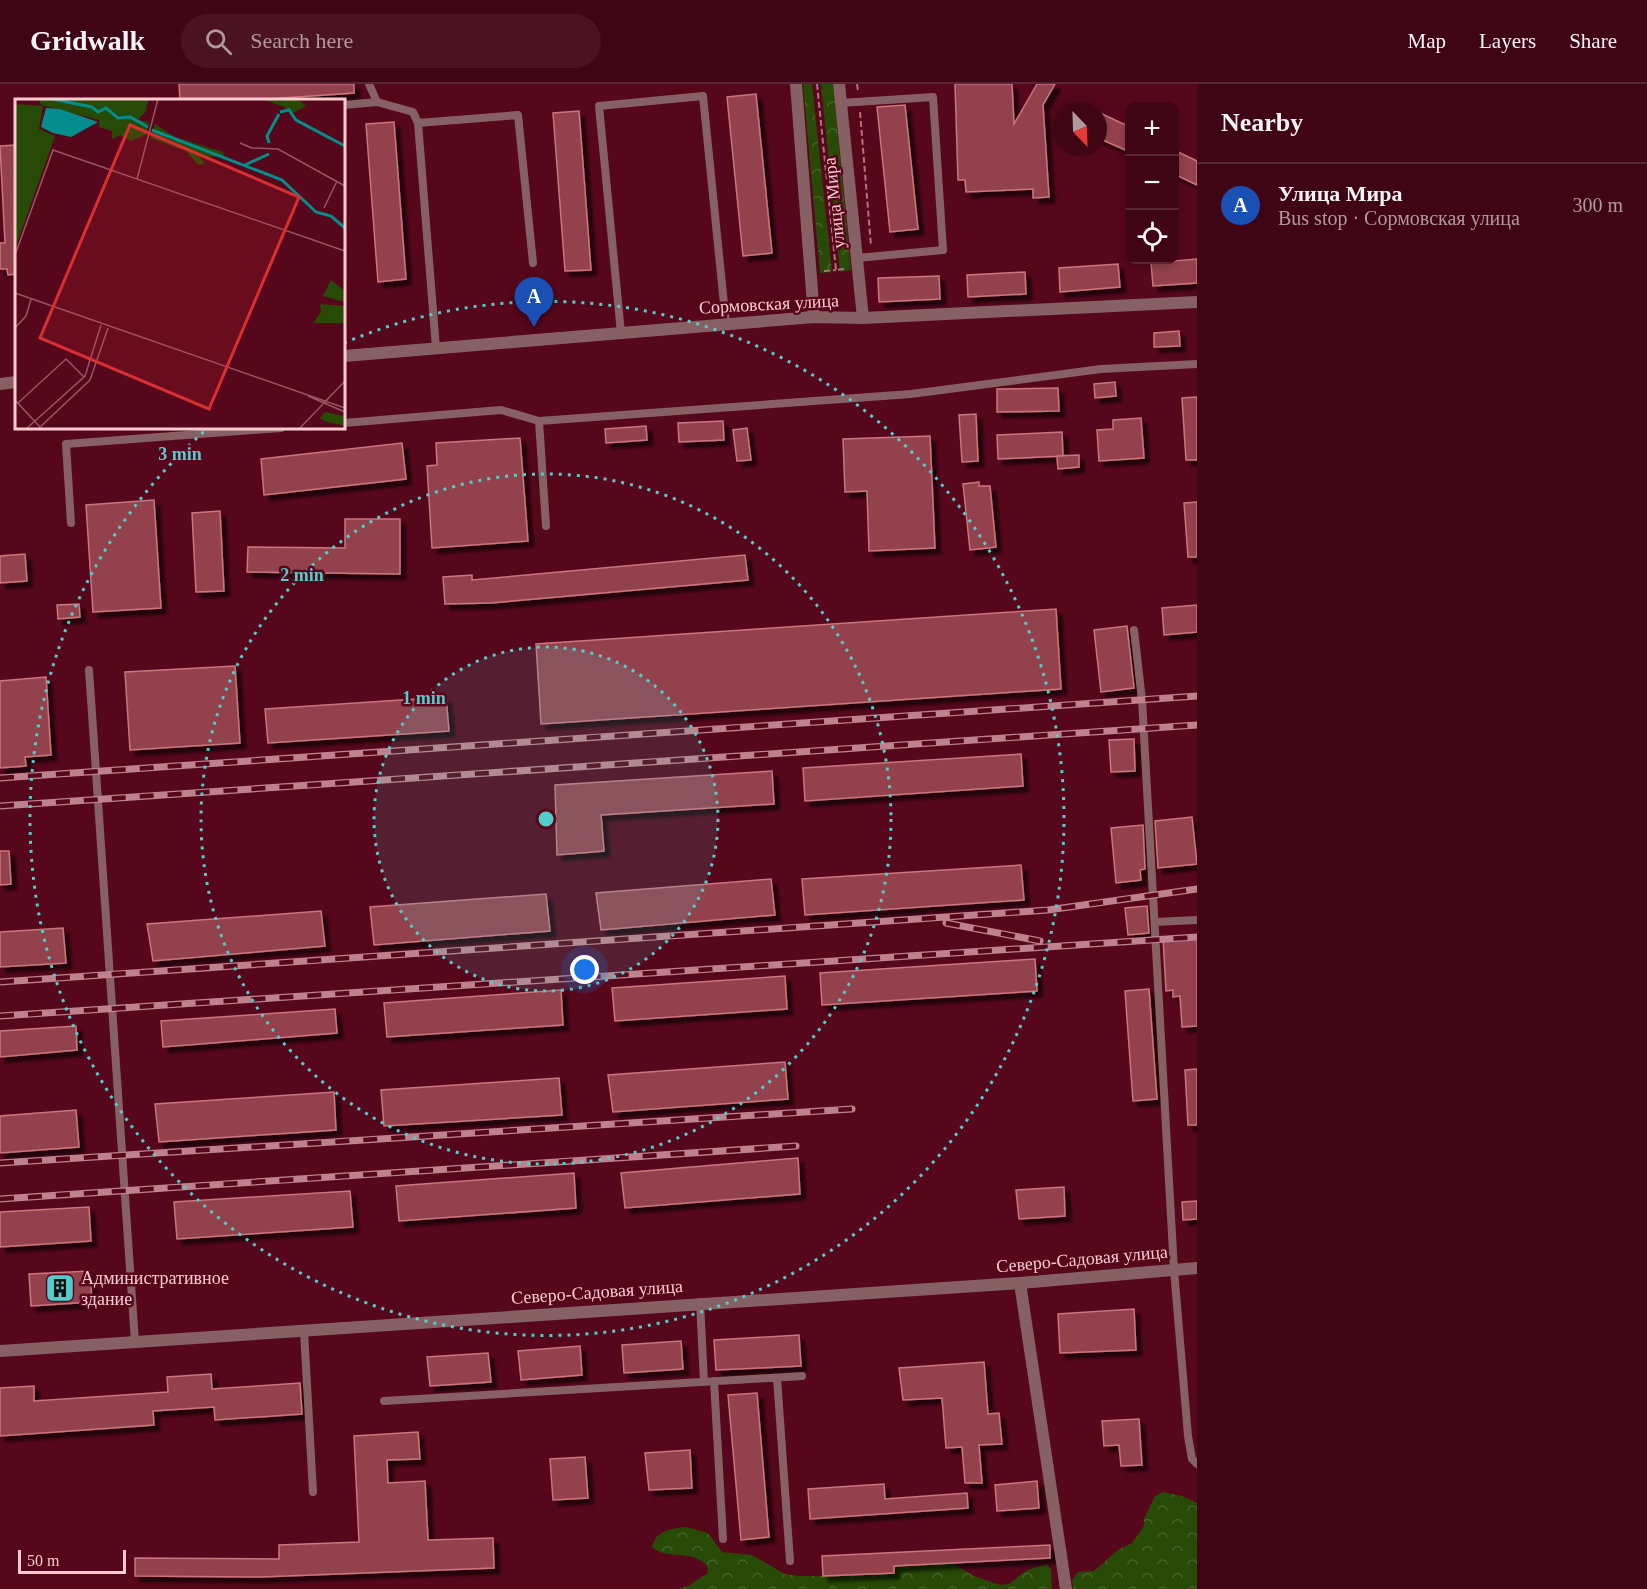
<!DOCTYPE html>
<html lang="en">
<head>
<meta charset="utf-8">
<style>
  body { margin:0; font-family:"Times New Roman",serif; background:#4b1322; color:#f1f3f6 }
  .controls { position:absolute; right:18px; top:18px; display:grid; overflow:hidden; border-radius:12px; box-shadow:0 3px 9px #0003 }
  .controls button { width:54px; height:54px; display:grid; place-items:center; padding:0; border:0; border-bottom:2px solid #592634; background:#400515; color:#f1f3f6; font:30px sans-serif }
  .compass { position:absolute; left:1053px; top:18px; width:54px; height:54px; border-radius:50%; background:#400515; box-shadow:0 3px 9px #0003; rotate:157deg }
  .scale { position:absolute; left:18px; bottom:15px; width:108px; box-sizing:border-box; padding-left:6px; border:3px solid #fbcbce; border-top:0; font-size:16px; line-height:21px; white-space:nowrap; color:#fbcbce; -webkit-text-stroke:4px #56071c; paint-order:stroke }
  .you { position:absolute; left:585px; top:886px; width:21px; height:21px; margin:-15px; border:4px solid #fff; border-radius:50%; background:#1a73e8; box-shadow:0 0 0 9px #1a73e833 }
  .badge { display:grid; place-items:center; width:39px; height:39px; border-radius:50%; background:#53cdcb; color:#fff; font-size:20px; font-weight:700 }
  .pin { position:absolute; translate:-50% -50px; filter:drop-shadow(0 2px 3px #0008) }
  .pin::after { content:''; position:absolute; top:32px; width:21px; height:18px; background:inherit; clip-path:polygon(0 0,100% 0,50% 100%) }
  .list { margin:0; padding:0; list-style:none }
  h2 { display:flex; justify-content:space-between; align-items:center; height:78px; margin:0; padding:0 24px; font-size:26px }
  h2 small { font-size:20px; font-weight:400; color:#ae99a0 }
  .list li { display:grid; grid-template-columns:39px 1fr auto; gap:18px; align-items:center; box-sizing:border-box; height:84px; padding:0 24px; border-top:2px solid #592634 }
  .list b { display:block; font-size:22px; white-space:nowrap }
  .list p { margin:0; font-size:20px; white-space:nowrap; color:#ae99a0 }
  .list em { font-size:20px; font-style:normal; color:#ae99a0 }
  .icon { flex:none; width:33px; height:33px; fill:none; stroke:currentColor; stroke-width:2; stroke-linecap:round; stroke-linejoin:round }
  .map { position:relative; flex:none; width:1197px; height:1505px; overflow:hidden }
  header { display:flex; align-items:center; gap:36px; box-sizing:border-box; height:84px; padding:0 30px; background:#400515; border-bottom:2px solid #592634 }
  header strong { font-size:28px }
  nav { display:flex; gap:33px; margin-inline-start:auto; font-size:21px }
  .search { width:420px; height:54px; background:#4b1322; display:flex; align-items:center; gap:15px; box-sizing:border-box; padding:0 21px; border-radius:33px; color:#ae99a0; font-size:22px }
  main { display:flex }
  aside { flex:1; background:#400515 }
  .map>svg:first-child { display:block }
  .forest { fill:url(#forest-crowns) }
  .building { fill:#93424d; stroke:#cb757e; stroke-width:1.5; filter:url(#shadow) }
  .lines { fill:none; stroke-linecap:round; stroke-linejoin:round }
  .path { stroke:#b1737e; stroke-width:2; stroke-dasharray:6 3; stroke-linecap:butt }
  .service { stroke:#866063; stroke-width:8 }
  .minor { stroke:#866063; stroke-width:12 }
  .tertiary { stroke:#866063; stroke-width:12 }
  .rail-casing { stroke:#be828c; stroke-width:7 }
  .rail { stroke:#56071c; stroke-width:4.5; stroke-dasharray:14; stroke-linecap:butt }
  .ring { fill:none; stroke:#53cdcb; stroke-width:3; stroke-dasharray:3 6 }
  .labels { text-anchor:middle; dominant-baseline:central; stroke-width:5; stroke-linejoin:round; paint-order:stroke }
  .street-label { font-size:18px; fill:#fbcbce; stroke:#56071c }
  .poi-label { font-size:18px; fill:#fbcbce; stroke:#56071c; text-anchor:start }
  .inset-river { fill:none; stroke:#038e8d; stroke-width:3 }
  .inset-road { fill:none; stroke:#985563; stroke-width:1.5 }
  .view { fill:#d83030; fill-opacity:0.15; stroke:#d83030; stroke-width:3 }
  .inset-edge { fill:none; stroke:#fbcbce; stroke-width:3 }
  .centre { fill:#53cdcb; stroke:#56071c; stroke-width:3 }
  .ring-label { font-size:18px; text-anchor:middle; font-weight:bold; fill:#53cdcb; stroke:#56071c; stroke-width:5; stroke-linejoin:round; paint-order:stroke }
</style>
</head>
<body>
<header>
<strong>Gridwalk</strong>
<div class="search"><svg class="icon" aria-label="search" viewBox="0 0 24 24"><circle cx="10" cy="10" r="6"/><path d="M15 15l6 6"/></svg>Search here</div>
<nav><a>Map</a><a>Layers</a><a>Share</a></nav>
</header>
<main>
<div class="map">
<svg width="1197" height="1505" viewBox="0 0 1197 1505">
  <defs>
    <pattern id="forest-crowns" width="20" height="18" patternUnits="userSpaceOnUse" patternTransform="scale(1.5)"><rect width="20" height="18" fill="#274a06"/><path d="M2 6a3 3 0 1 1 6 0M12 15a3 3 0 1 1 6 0" fill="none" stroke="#476329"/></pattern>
    <filter id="shadow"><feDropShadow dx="5.5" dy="5.5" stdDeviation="1.5" flood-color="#0009"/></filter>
  </defs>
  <rect width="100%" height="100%" fill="#56071c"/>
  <path class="forest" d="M 803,0 L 812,0 L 832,188 L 820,189 Z
    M 821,0 L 833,0 L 851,186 L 840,188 Z
    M 1163,1408 L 1182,1412 L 1197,1419 L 1197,1505 L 1073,1505 L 1072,1497 L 1078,1488 L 1094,1487 L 1118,1466 L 1132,1459 L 1144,1442 L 1144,1435 L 1155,1412 Z
    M 686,1443 L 708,1449 L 722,1468 L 752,1471 L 785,1490 L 798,1492 L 852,1492 L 870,1489 L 891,1481 L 949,1477 L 974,1492 L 1000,1501 L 1009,1500 L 1027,1486 L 1047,1480 L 1051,1486 L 1052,1505 L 678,1505 L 688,1502 L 708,1489 L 707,1482 C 691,1464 668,1477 652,1463 C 656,1446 671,1445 686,1443 Z"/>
  <path class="building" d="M 179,0 L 354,0 L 354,9 L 254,16 L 180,16 Z
    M 955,0 L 1012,0 L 1014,40 L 1037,0 L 1055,0 L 1043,21 L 1049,113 L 1033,114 L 1033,105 L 966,108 L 965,96 L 958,96 Z
    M 756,10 L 772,169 L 743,172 L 727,13 Z
    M 905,21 L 918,145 L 890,148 L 877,23 Z
    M 579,27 L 591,186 L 565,187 L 553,29 Z
    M 1098,28 L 1130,43 L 1130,68 L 1098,54 Z
    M 394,38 L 406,195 L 378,198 L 366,40 Z
    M 16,61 L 16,190 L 8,191 L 7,185 L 0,185 L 0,159 L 5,159 L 0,62 Z
    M 1174,66 L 1197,77 L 1197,101 L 1174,90 Z
    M 1197,175 L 1197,199 L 1153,202 L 1151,179 Z
    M 1118,180 L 1120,203 L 1060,208 L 1059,184 Z
    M 1025,188 L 1026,210 L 968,213 L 967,191 Z
    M 939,192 L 940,215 L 879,218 L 878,194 Z
    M 1179,247 L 1180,262 L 1154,263 L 1154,249 Z
    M 1115,298 L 1116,312 L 1095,314 L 1094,300 Z
    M 1058,304 L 1059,327 L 997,328 L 997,305 Z
    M 1197,313 L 1197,376 L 1186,376 L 1182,314 Z
    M 976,330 L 978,377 L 962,378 L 959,331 Z
    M 1141,334 L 1144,374 L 1099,377 L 1097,346 L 1113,345 L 1113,336 Z
    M 723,337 L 724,356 L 679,358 L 678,339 Z
    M 646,342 L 647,356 L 606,359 L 605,345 Z
    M 747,344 L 751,376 L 737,377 L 733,346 Z
    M 1062,348 L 1063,372 L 998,375 L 997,351 Z
    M 930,352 L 935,464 L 869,467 L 867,407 L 845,408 L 843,355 Z
    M 520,354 L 528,457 L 432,464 L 427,382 L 437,381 L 436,359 Z
    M 402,359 L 406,395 L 264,411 L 261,375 Z
    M 1079,371 L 1079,383 L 1058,385 L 1057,372 Z
    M 979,398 L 979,402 L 990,402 L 996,463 L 970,466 L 963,400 Z
    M 154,416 L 161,524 L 93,528 L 86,421 Z
    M 1197,418 L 1197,473 L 1188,473 L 1184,419 Z
    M 220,427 L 224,507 L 196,508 L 192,429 Z
    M 345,435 L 400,435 L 400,490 L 247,488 L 248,463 L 345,464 Z
    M 25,470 L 27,497 L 0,499 L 0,472 Z
    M 745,471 L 748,496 L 491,519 L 445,520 L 443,493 L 472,491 L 472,496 Z
    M 79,520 L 80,533 L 58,535 L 57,521 Z
    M 1197,521 L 1197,548 L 1164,551 L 1162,524 Z
    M 1056,525 L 1061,605 L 541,640 L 536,560 Z
    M 1127,542 L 1134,604 L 1101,608 L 1094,546 Z
    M 235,582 L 240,659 L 130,666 L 125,588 Z
    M 46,593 L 51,671 L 25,673 L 26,682 L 0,684 L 0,597 Z
    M 446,613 L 449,647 L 268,659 L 265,625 Z
    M 1134,655 L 1135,687 L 1111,688 L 1109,656 Z
    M 1021,670 L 1023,702 L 805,717 L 803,684 Z
    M 772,687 L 774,720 L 601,731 L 604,767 L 557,771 L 555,701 Z
    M 1192,733 L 1197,780 L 1158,784 L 1155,737 Z
    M 1143,741 L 1145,785 L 1140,786 L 1141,796 L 1116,799 L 1111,744 Z
    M 0,767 L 9,767 L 11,800 L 0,801 Z
    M 1021,781 L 1024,816 L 805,831 L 802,795 Z
    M 771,795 L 775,831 L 601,846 L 596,809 Z
    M 546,810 L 550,847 L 374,861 L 370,823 Z
    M 1147,822 L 1149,849 L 1128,851 L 1125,824 Z
    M 321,827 L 325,862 L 153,877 L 147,840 Z
    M 63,844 L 66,879 L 0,883 L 0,848 Z
    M 1197,852 L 1197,942 L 1182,943 L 1180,912 L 1173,913 L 1173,906 L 1166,907 L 1163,854 Z
    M 1035,875 L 1037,907 L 822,921 L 820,889 Z
    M 785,892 L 787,925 L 615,937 L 612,904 Z
    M 1149,905 L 1157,1015 L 1133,1017 L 1125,907 Z
    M 561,906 L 563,941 L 387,953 L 384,919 Z
    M 335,925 L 337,949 L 163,963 L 161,937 Z
    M 76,942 L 77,966 L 0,973 L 0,947 Z
    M 785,978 L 788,1015 L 613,1028 L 608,991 Z
    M 1197,985 L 1197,1041 L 1188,1041 L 1185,986 Z
    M 559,994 L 562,1031 L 384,1042 L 381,1006 Z
    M 334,1008 L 336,1046 L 159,1058 L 155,1020 Z
    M 76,1026 L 79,1063 L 0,1069 L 0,1032 Z
    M 798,1074 L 800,1110 L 625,1124 L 621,1089 Z
    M 574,1089 L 576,1124 L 399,1137 L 396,1102 Z
    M 1064,1103 L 1065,1132 L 1019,1135 L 1016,1106 Z
    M 350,1107 L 353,1143 L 177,1155 L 174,1118 Z
    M 1197,1117 L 1197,1135 L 1183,1136 L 1182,1118 Z
    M 89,1123 L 91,1157 L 0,1163 L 0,1128 Z
    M 90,1187 L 92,1218 L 31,1222 L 29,1190 Z
    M 1134,1225 L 1136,1266 L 1060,1269 L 1058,1230 Z
    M 799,1251 L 801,1282 L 716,1286 L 714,1256 Z
    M 681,1257 L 683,1285 L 624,1289 L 622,1261 Z
    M 580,1262 L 582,1291 L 521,1296 L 518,1267 Z
    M 488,1269 L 491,1298 L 430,1302 L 427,1273 Z
    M 984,1278 L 988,1330 L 999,1329 L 1002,1360 L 979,1361 L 982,1399 L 965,1399 L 962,1363 L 946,1364 L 942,1314 L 903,1316 L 899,1284 Z
    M 211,1290 L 212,1305 L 300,1299 L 302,1330 L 215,1336 L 214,1323 L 153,1327 L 154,1341 L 0,1352 L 0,1304 L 34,1302 L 34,1317 L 168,1308 L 167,1293 Z
    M 757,1309 L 769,1453 L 741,1456 L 728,1311 Z
    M 1139,1335 L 1142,1381 L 1121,1382 L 1119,1361 L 1104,1362 L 1102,1337 Z
    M 418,1348 L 420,1375 L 387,1376 L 388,1399 L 425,1397 L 428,1456 L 493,1454 L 494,1484 L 260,1493 L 135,1492 L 135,1474 L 279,1475 L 279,1461 L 359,1458 L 354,1352 Z
    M 690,1366 L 692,1404 L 649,1406 L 645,1369 Z
    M 585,1373 L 588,1414 L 553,1416 L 550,1375 Z
    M 1037,1397 L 1039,1424 L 997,1427 L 995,1401 Z
    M 884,1400 L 885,1415 L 967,1409 L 968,1424 L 810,1435 L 808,1405 Z
    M 1050,1461 L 1050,1474 L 894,1482 L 894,1489 L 823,1492 L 822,1472 Z"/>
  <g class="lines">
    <path class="path" d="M 817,0 L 836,186 L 845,185
      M 857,0 L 858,7
      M 860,28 L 871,162
      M 824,187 L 836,186"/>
    <path class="service" d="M 377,18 L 413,28 L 418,39
      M 841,19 L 933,13 L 943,166 L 857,174
      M 344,21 L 377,18 L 369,0
      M 621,249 L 599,22 L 703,12 L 726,240
      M 436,264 L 418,39 L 518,31 L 533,179
      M 539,337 L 546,442
      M 344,339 L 501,326 L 539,337 L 911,310 L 1101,285 L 1197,280
      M 71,439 L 66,360 L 281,344
      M 1134,546 L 1142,616 L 1174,1186 L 1188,1352 L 1192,1375 L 1197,1380
      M 89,586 L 135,1258
      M 1155,838 L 1197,836
      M 700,1218 L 704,1298
      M 304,1247 L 313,1408
      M 777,1294 L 790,1477
      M 714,1297 L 723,1455
      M 384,1317 L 802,1292"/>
    <path class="minor" d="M 863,234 L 1197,218
      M 1020,1199 L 1066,1505
      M 0,1267 L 1020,1199 L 1197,1184"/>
    <path class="tertiary" d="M 796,0 L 814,233
      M 344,272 L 814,233 L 863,234 L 839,0
      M 0,300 L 16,298"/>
    <g class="rail-casing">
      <path id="rail" d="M 0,694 L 1197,612
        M 0,722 L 1197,641
        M 946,839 L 1040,857
        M 0,898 L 1048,826 L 1197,805
        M 0,932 L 1197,853
        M 0,1079 L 852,1025
        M 0,1115 L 796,1062"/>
    </g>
    <use href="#rail" class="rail"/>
  </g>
  <circle cx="546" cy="735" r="172" fill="#53cdcb" fill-opacity=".12"/>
  <g class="ring">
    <circle cx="546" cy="735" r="172"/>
    <circle cx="546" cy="735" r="345"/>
    <path d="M344 259A517 517 0 1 1 207 345"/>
  </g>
  <defs>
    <g id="building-square" transform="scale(1.5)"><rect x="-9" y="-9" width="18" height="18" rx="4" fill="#53cdcb" stroke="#56071c"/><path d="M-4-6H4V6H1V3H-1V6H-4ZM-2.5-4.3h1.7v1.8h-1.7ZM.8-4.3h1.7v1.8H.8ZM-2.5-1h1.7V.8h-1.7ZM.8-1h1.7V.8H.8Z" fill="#111"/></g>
  </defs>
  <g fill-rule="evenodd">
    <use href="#building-square" x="60" y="1204"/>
  </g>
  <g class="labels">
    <g class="street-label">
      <text transform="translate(834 119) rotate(-96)">улица Мира</text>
      <text transform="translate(769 220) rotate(-3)">Сормовская улица</text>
      <text transform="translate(1082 1175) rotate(-5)">Северо-Садовая улица</text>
      <text transform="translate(597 1208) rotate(-4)">Северо-Садовая улица</text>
    </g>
    <g class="poi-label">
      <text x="81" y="1194">Административное<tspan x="81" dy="21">здание</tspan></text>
    </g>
  </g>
  <g transform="translate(15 15)">
    <rect width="330" height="330" fill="#56071c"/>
    <path d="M 24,0 L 45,0 L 91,10 L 98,16 L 111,19 L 133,10 L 123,21 L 134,23 L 132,35 L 116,42 L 105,36 L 97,40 L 97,32 L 84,28 L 84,21 L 26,6 ZM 247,0 L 282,0 L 291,7 L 276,15 L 269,8 ZM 140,25 L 160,38 L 208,53 L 210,58 L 184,57 L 190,65 L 183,66 L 171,52 L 135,39 ZM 316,181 L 330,192 L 330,203 L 308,197 ZM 305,205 L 330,207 L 330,224 L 298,224 L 306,213 ZM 310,313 L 330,317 L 330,327 L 309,322 L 305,319 Z" fill="#274a06"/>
    <path d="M 41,0 L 134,0 L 130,12 L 112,19 L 90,12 L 86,20 L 44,8 L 46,1 ZM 0,5 L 28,7 L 24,30 L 40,37 L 0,150 Z" fill="#274a06"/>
    <path d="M 31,9 L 45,10 L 83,23 L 56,38 L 38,34 L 26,28 Z" fill="#038e8d"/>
    <path class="inset-river" d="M 37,0 L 77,8 L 83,13 L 91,9 L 103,19 L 115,18 L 133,28M 265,13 L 274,11 L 281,21 L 330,47M 137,31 L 267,81 L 301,113 L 316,117 L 330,129M 254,44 L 252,37 L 264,15M 230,66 L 254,55"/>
    <path class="inset-road" d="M 225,44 L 237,49 L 263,50 L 330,87M 122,80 L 143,0M 309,109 L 322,82M 0,156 L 38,51 L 330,152M 0,194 L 330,309M 0,229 L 11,217 L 16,200M 293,297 L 330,313M 0,301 L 25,328M 3,304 L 51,260 L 69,278M 11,330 L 70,277 L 86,226M 23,330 L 75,281 L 93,229M 284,330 L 330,282"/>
    <path class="view" d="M 115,26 L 284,98 L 194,310 L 25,239 Z"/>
    <rect width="330" height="330" class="inset-edge"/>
  </g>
  <circle cx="546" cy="735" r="9" class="centre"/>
  <g class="ring-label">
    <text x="180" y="376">3 min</text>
    <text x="302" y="497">2 min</text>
    <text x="424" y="620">1 min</text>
  </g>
</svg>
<div class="controls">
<button>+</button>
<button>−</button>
<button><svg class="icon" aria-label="locate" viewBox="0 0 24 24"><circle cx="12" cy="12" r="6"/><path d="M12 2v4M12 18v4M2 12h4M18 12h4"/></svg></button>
</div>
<svg class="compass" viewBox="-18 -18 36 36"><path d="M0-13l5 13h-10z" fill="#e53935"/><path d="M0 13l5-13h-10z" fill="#ae99a0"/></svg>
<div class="scale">50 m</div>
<div class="you"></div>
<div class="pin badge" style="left:534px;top:243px;background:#1a4fb4">A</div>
</div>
<aside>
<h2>Nearby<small></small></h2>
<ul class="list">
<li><span class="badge" style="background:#1a4fb4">A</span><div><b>Улица Мира</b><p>Bus stop · Сормовская улица</p></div><em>300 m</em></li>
</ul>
</aside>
</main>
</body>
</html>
